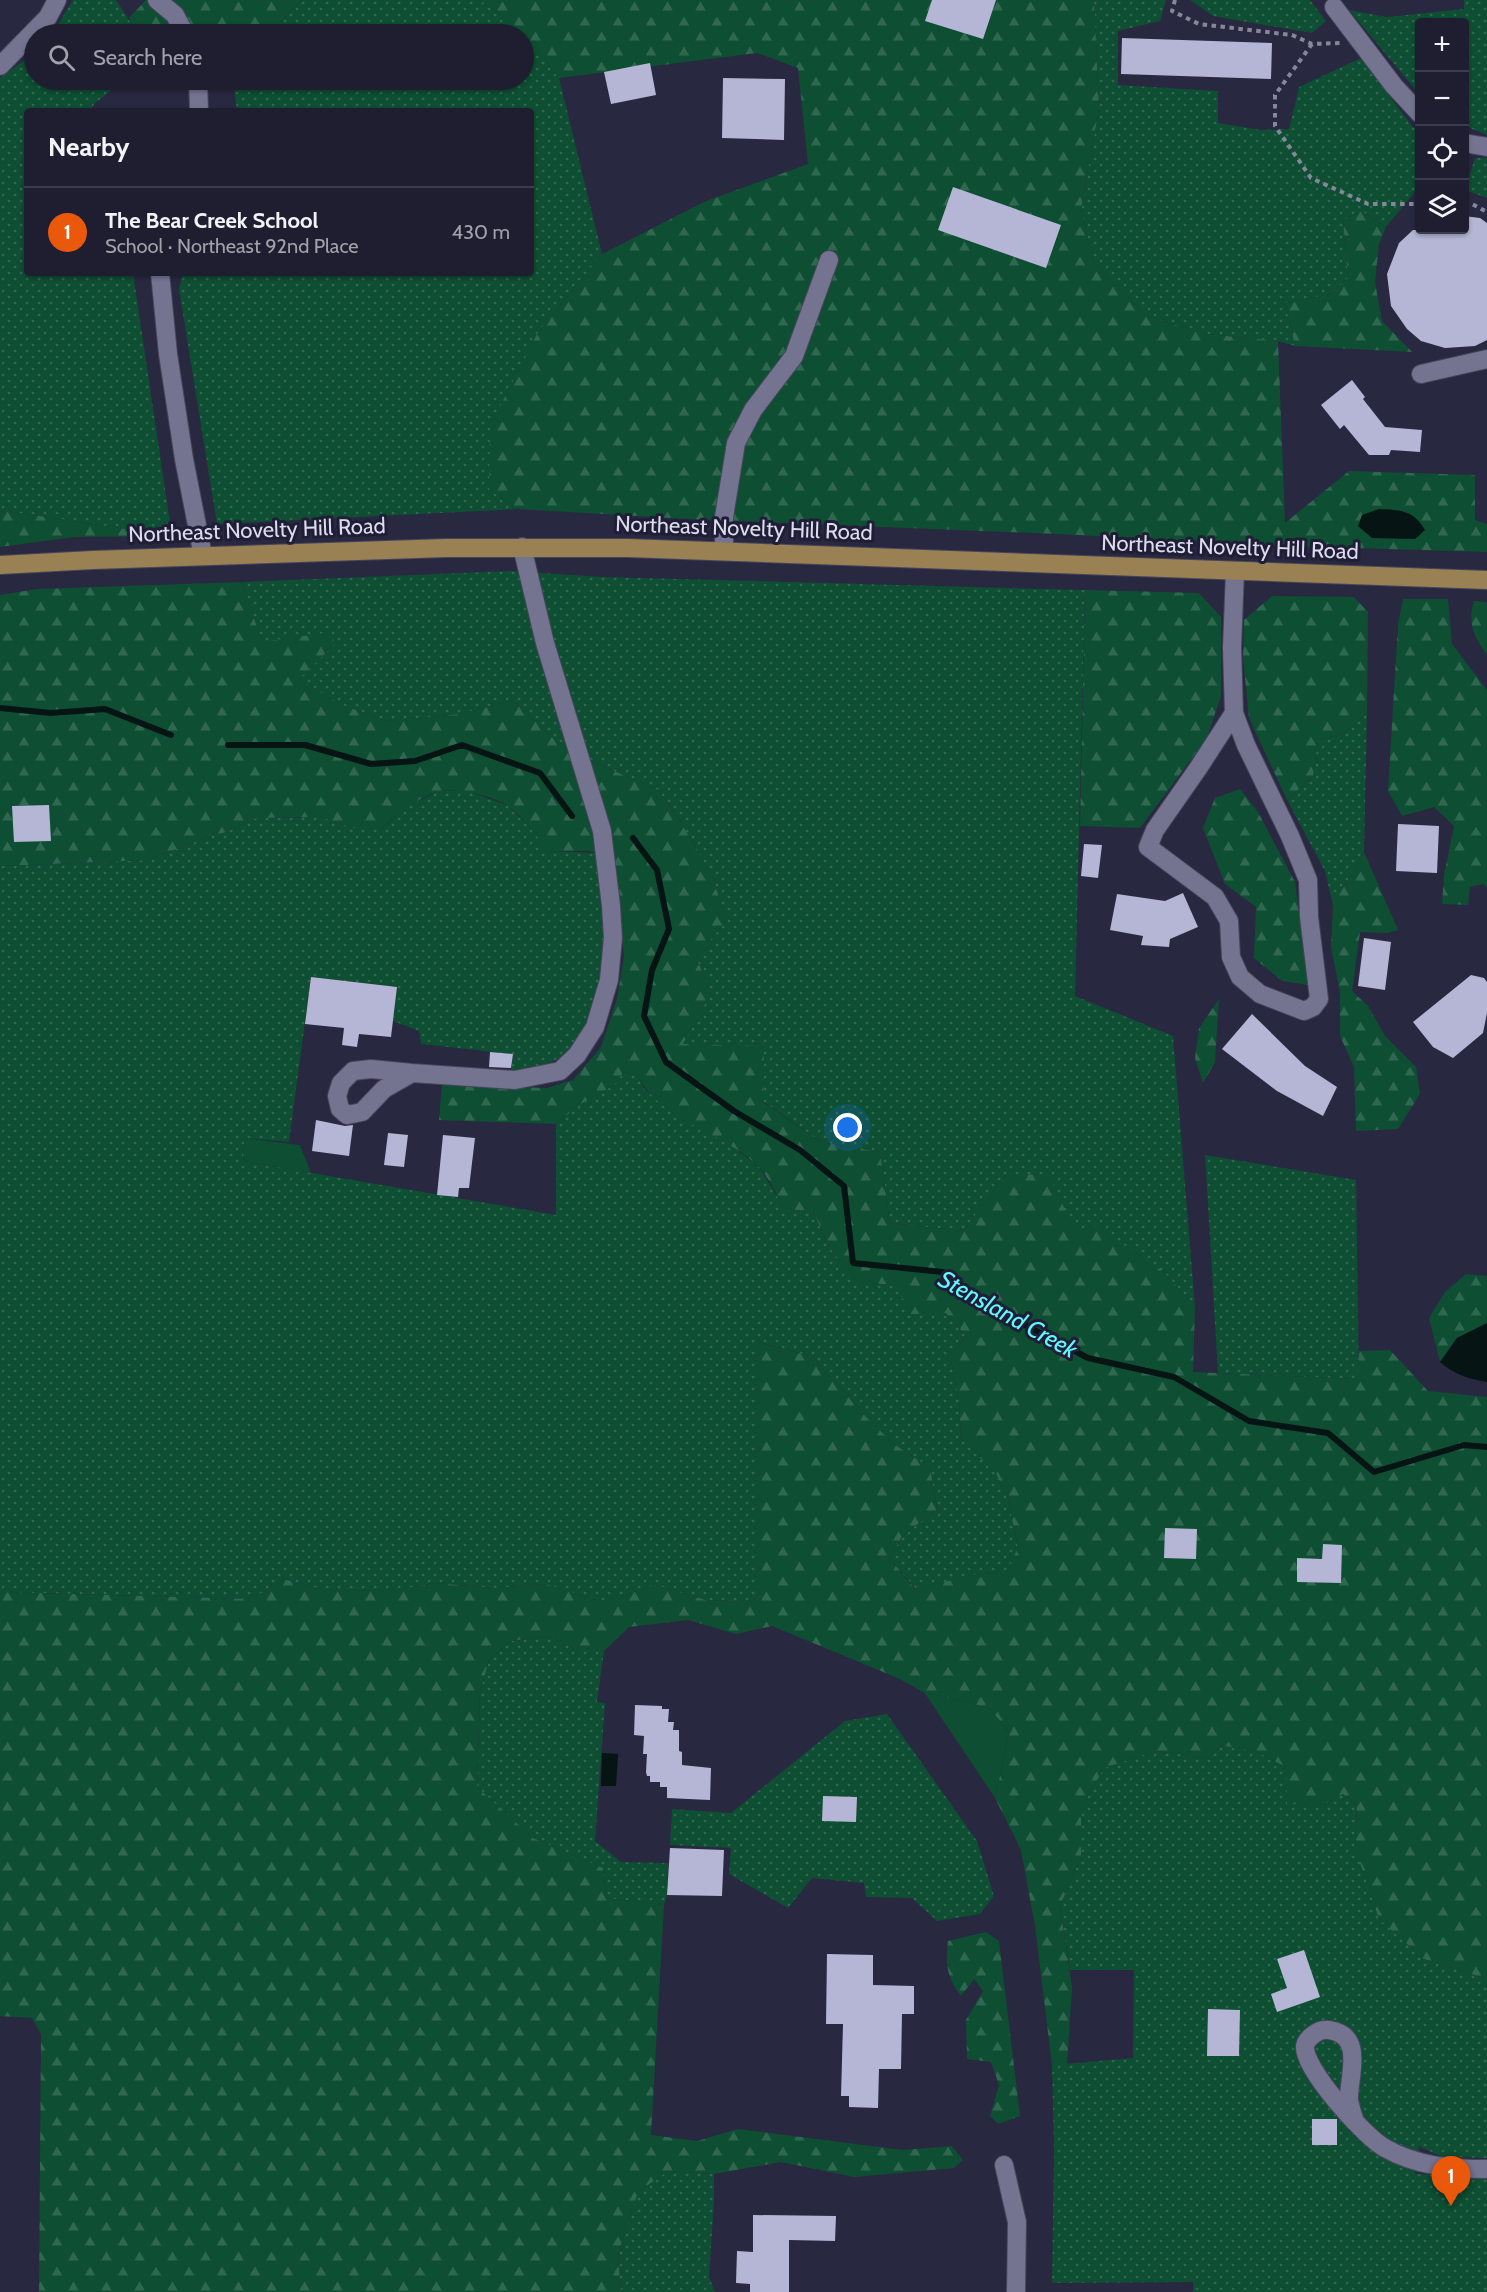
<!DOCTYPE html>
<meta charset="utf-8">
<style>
body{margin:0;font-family:Cabin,sans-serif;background:#2b2b3c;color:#f1f3f6}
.controls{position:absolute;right:18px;top:18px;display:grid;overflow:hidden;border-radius:6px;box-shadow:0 2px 4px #0004}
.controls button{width:54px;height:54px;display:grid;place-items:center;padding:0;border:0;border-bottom:2px solid #3c3c4c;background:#1e1e30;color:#f1f3f6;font:30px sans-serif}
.you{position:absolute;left:848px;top:1128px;width:21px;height:21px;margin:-15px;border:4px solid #fff;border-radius:50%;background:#1a73e8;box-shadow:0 0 0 9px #1a73e833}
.badge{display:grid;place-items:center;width:39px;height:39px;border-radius:50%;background:#ea580c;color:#fff;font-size:20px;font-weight:700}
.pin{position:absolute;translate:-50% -50px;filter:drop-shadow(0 2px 3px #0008)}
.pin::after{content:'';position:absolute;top:32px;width:21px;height:18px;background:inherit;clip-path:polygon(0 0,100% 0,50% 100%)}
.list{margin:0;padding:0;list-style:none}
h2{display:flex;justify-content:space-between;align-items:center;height:78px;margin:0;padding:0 24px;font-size:26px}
h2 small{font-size:20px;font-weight:400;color:#a1a2ab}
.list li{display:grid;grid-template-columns:39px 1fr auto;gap:18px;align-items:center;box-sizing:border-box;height:90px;padding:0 24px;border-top:2px solid #3c3c4c}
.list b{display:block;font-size:22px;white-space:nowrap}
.list p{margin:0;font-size:20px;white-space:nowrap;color:#a1a2ab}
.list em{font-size:20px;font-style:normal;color:#a1a2ab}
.icon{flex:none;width:33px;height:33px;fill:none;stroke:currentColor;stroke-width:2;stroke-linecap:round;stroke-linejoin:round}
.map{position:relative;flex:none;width:1487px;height:2292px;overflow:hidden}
.search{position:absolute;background:#1e1e30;box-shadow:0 2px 4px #0004;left:24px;top:24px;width:510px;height:66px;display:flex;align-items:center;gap:15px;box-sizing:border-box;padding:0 21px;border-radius:33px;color:#a1a2ab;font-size:22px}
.panel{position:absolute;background:#1e1e30;box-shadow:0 2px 4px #0004;left:24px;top:108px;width:510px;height:168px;border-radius:6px}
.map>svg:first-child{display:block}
.grass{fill:url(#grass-dots)}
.forest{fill:url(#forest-firs)}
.garden{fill:#0e4e32}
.water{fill:#061414}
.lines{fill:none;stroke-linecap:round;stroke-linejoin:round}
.stream{stroke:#061414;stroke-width:6}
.building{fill:#b5b6d5}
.minor-casing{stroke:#47455a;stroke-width:20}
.major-casing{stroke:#47455a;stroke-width:20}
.path{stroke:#87879b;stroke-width:4;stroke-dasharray:4.5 4.5;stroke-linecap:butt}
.minor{stroke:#747491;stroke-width:18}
.major{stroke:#998154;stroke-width:18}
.labels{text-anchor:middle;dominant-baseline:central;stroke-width:6;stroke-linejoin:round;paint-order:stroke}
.street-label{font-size:22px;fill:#dcdced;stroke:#1f1e36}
.water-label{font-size:24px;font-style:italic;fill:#60fafe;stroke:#1f1e36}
</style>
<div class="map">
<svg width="1487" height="2292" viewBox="0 0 1487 2292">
<defs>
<pattern id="grass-dots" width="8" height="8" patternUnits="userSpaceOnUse" patternTransform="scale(1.5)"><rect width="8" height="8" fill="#0e4e32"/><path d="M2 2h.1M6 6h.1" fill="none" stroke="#306750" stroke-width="1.8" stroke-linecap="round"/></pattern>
<pattern id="forest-firs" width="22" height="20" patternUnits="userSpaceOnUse" patternTransform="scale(1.5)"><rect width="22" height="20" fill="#0e4e32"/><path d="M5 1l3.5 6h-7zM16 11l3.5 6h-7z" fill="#306750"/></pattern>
</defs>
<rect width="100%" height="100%" fill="#282840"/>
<path class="grass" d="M 73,0 L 116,0 L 138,34 L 52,34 Z
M 302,0 L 480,0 L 514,25 L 522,34 L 268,34 Z
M 1094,0 L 1166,0 L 1160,21 L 1118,31 L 1118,85 L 1218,91 L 1218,123 L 1261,130 L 1289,129 L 1299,87 L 1361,58 L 1412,126 L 1419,131 L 1419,187 L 1386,227 L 1360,210 L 1343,221 L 1348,278 L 1331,294 L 1285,303 L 1295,346 L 1278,341 L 1206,334 L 1146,316 L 1094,263 L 1081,209 L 1099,108 Z
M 1190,0 L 1310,0 L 1326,21 L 1312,33 L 1213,16 Z
M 1464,0 L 1487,0 L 1487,135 L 1465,126 L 1464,22 L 1420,22 L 1419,94 L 1349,10 L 1387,17 L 1464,9 Z
M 524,36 L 559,78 L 602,254 L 537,334 L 489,489 L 518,509 L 217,524 L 179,289 L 183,273 L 531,273 L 531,111 L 237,111 L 233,80 L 524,80 Z
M 34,53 L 34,80 L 125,80 L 94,104 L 90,111 L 27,111 L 27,273 L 133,273 L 172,536 L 0,510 L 0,78 Z
M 1475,158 L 1487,158 L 1487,198 L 1465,190 Z
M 510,571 L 603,577 L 1085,590 L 1075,996 L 1173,1036 L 1195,1307 L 1163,1271 L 1074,1231 L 1006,1175 L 963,1231 L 890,1223 L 880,1152 L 821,1142 L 682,1044 L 711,993 L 696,957 L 727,920 L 711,874 L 677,816 L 658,790 L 607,768 L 557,742 L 513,700 L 460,714 L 387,721 L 342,705 L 298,679 L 335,644 L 262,642 L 242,582 Z
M 1367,713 L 1364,852 L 1333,905 L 1325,871 L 1287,800 L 1313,776 L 1318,740 L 1343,735 Z
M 464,790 L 507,805 L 531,828 L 548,851 L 598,853 C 601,879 608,915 607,940 C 606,962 593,1023 581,1041 C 569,1059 531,1072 511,1070 L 513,1054 L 421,1044 L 419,1031 L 393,1021 L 397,987 L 311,977 L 289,1142 L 245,1138 L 243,1161 L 556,1215 L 556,1124 L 579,1105 L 614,1085 L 624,1072 L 638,1076 L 645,1090 L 732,1146 L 759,1167 L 785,1209 L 813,1210 L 828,1246 L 858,1282 L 895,1285 L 911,1313 L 946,1313 L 966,1336 L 950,1357 L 959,1400 L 961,1438 L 997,1475 L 1008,1500 L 1018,1548 L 1006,1575 L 982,1573 L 916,1589 L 890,1559 L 902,1536 L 937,1509 L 930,1468 L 894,1444 L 866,1417 L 813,1357 L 758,1342 L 758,1601 L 705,1600 L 656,1585 L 602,1602 L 546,1584 L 496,1588 L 434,1583 L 398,1590 L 328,1591 L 283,1579 L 253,1599 L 0,1592 L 0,866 L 148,860 L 215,834 L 223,833 L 256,818 L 321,817 L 353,828 L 382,828 L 405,808 L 438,791 Z
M 1205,1155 L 1356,1180 L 1359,1379 L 1218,1373 Z
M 550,1636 L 577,1651 L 604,1651 L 597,1702 L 605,1703 L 595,1841 L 621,1862 L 668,1863 L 667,1895 L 664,1905 L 606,1898 L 603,1868 L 533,1838 L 477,1787 L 480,1692 L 489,1660 L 510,1641 Z
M 887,1714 L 977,1841 L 994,1896 L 980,1914 L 937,1921 L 912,1898 L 866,1897 L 864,1883 L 812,1878 L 788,1908 L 729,1874 L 731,1848 L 670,1845 L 672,1809 L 731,1813 L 845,1721 Z
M 1219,1745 L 1255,1751 L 1286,1767 L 1323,1805 L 1343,1794 L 1357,1807 L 1355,1848 L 1424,1959 L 1487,1979 L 1487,2158 L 1442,2157 L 1419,2146 L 1415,2174 L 1487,2176 L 1487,2292 L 1193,2292 L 1193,2282 L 1052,2283 L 1054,2151 L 1052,2065 L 1133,2058 L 1134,1970 L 1070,1970 L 1060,1906 L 1081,1857 L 1081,1809 L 1104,1768 L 1155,1751 L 1209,1758 Z
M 668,2171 L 714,2174 L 714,2202 L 709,2277 L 715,2292 L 621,2292 L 618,2254 L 638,2192 Z"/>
<path class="forest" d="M 146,0 L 302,0 L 268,34 L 138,34 L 129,18 Z
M 480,0 L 1094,0 L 1099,108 L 1081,209 L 1094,263 L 1146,316 L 1206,334 L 1278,341 L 1285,523 L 1349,471 L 1475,475 L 1475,520 L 1487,524 L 1487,552 L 1286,546 L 1057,534 L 688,519 L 518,509 L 489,489 L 490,426 L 537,334 L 602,254 L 706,201 L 808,164 L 798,68 L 757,53 L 559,78 L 514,25 Z
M 1360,210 L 1386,227 L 1379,244 L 1375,282 L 1382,321 L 1412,352 L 1295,346 L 1285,303 L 1331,294 L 1348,278 L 1343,221 Z
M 0,510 L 172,536 L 74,537 L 0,547 Z
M 242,582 L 262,642 L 331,632 L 335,644 L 299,679 L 342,705 L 387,721 L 460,714 L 513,700 L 557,742 L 607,768 L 658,790 L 677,816 L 711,874 L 727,920 L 696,957 L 711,993 L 683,1044 L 764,1046 L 763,1102 L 821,1142 L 880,1152 L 890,1223 L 963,1231 L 1006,1175 L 1049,1174 L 1074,1230 L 1095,1226 L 1163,1271 L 1195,1307 L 1193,1372 L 1358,1379 L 1359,1351 L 1390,1350 L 1428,1391 L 1487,1397 L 1487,1979 L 1424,1959 L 1379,1919 L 1355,1848 L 1357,1807 L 1343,1794 L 1323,1805 L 1287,1804 L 1286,1767 L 1255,1751 L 1219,1745 L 1209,1758 L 1155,1751 L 1104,1768 L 1081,1809 L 1081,1857 L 1060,1906 L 1072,1987 L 1067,2065 L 1052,2065 L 1035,1926 L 1021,1850 L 995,1798 L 1009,1732 L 989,1708 L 923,1692 L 900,1679 L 772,1626 L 736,1634 L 688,1620 L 629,1627 L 604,1651 L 577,1651 L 550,1636 L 510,1641 L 489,1660 L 480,1692 L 477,1787 L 533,1838 L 603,1868 L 606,1898 L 664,1905 L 651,2135 L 697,2141 L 738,2129 L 902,2150 L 952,2146 L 963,2160 L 954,2168 L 854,2177 L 781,2162 L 714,2174 L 668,2171 L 638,2192 L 618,2254 L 621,2292 L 39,2292 L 41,2034 L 32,2018 L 0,2016 L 0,1592 L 253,1599 L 283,1579 L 328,1591 L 398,1590 L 434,1583 L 496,1588 L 546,1584 L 602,1602 L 656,1585 L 705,1600 L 758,1601 L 757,1342 L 813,1357 L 866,1417 L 894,1444 L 930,1468 L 937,1509 L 902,1536 L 890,1559 L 915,1589 L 982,1573 L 1006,1575 L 1018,1547 L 1008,1500 L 997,1475 L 961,1438 L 959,1400 L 950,1357 L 966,1336 L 946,1313 L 911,1314 L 895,1285 L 858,1282 L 828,1246 L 813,1210 L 785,1210 C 777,1196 769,1177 758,1166 C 724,1132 660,1121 638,1076 L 624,1072 L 614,1085 L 579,1105 L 556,1124 L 439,1120 L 442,1084 L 547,1088 L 573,1080 L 601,1047 L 617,999 L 624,956 L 614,856 L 588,851 L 548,851 C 536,835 524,818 508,806 C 494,796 453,786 436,792 C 415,800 398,813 382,828 L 353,828 L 321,817 L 256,818 L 223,833 L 215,834 L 148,860 L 0,866 L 0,595 L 37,589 Z
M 1085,590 L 1199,593 L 1221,617 L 1221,696 L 1207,738 L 1140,828 L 1080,826 Z
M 1272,596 L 1354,597 L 1368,612 L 1367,713 L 1343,735 L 1318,740 L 1313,776 L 1287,800 L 1249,718 L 1243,658 L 1244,620 Z
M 1403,599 L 1448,599 L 1452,644 L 1487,690 L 1487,889 L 1484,884 L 1470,887 L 1468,905 L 1442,904 L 1444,875 L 1454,826 L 1434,807 L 1402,816 L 1388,791 L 1398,624 Z
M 1474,601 L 1487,602 L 1487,655 C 1474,637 1467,623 1474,601 Z
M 1240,789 L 1258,812 L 1295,882 L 1308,985 L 1282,981 L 1254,958 L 1256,907 L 1225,884 L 1203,828 L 1215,798 Z
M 1364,852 L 1398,930 L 1387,933 L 1360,932 L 1352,991 L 1368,1006 L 1385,1036 L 1416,1067 L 1420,1094 L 1398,1129 L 1356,1131 L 1354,1067 L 1340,1036 L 1340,992 L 1331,947 L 1333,905 Z
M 1219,999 L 1215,1062 L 1203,1083 L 1195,1058 L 1199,1028 Z
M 1466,1274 L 1487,1276 L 1487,1323 L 1457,1338 L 1440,1362 L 1429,1318 L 1445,1292 Z
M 986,1932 L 999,1941 L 1020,2116 L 998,2124 L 990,2116 L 999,2085 L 991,2062 L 967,2059 L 966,2020 L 983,1991 L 974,1979 L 961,1996 C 947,1979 945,1962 948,1941 Z"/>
<path class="garden" d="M 245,1138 L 300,1145 L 311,1173 L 243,1161 Z
M 924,1692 L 989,1708 L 1009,1732 L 995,1798 Z"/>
<path class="water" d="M 1379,509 C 1400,510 1414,510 1425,530 L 1415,539 L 1372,538 L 1358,526 L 1362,515 Z
M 1487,1323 L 1487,1382 C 1468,1379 1454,1374 1440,1362 L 1457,1338 Z
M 602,1753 L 618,1754 L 616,1786 L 601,1786 Z"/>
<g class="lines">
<path class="stream" d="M 0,708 L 51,713 L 105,709 L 171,735
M 228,745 L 305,745 L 371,764 L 415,761 L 462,745 L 540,773 L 572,816
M 633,838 L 657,870 L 669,929 L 652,970 L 644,1016 L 666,1062 L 734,1111 L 800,1150 L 844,1186 L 853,1263 L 943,1272 L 1000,1312 L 1088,1358 L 1174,1377 L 1249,1421 L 1328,1433 L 1374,1472 L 1464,1445 L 1487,1447"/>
</g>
<path class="building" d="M 932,0 L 996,0 L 983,39 L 925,21 Z
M 1122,38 L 1272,43 L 1271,79 L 1121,74 Z
M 650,63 L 656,95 L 611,104 L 604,72 Z
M 723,78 L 785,79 L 784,140 L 722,138 Z
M 953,187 L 1061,225 L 1046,268 L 938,230 Z
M 1464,216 L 1480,218 L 1487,223 L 1487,340 L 1475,346 L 1445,348 L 1421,341 L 1407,329 L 1391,306 L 1387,274 L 1399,243 L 1413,230 L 1464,230 Z
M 1352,380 L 1365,397 L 1363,399 L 1385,427 L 1422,430 L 1420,452 L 1391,450 L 1389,455 L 1369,455 L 1344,425 L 1340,429 L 1321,405 Z
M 49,805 L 51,841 L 14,842 L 12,806 Z
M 1398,824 L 1439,826 L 1437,873 L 1396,871 Z
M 1084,844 L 1102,845 L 1098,878 L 1081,876 Z
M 1183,893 L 1198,927 L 1170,939 L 1169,947 L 1141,945 L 1143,936 L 1110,930 L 1117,894 L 1165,901 Z
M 1364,938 L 1391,942 L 1385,990 L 1358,986 Z
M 1471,975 L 1484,978 L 1487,982 L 1487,1013 L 1483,1033 L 1453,1058 L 1433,1047 L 1413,1022 Z
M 311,977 L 397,987 L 391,1037 L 359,1034 L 357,1047 L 342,1045 L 344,1028 L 305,1024 Z
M 1252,1014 L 1305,1066 L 1337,1087 L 1323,1116 L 1277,1091 L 1222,1049 Z
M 490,1052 L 513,1054 L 511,1068 L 489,1067 Z
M 316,1120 L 345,1126 L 353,1125 L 349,1156 L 312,1151 Z
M 388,1133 L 408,1135 L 404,1167 L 384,1165 Z
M 443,1135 L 475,1138 L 469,1188 L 459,1188 L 458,1197 L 437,1195 Z
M 1165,1528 L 1197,1529 L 1196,1559 L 1164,1558 Z
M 1323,1544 L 1342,1545 L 1341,1583 L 1297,1582 L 1297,1558 L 1322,1559 Z
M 635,1705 L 662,1706 L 662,1709 L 669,1709 L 668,1722 L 674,1722 L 673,1730 L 679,1730 L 679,1751 L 682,1752 L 682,1765 L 711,1768 L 710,1800 L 667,1798 L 667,1787 L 660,1787 L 660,1782 L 650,1782 L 650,1776 L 647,1776 L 646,1772 L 647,1754 L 643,1754 L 644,1736 L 634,1735 Z
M 823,1796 L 857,1797 L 856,1822 L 822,1821 Z
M 670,1848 L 724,1850 L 722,1896 L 667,1895 Z
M 1304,1950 L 1320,1997 L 1277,2012 L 1271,1994 L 1287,1988 L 1277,1959 Z
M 827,1954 L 873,1955 L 873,1985 L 914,1986 L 914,2014 L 902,2014 L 901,2069 L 879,2069 L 878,2108 L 849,2107 L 849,2096 L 841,2096 L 843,2024 L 826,2024 Z
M 1208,2009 L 1240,2010 L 1239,2056 L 1207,2056 Z
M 1312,2119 L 1337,2119 L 1337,2145 L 1312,2145 Z
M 753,2215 L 836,2216 L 835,2241 L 789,2240 L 789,2292 L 750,2292 L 750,2284 L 736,2283 L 737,2251 L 753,2252 Z"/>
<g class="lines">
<g class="minor-casing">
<path id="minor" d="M 157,0 L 175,15 L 185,34
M 1334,7 L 1394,86 L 1420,114
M 0,66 L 48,17 L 57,0
M 198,80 L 199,111
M 1464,143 L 1487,147
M 160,273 L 168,354 L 184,459 L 203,556
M 1421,374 L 1487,359
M 724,550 L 724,517 L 736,443 L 753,410 L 794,356 L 829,260
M 1234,713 L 1199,767 L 1155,830 L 1148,847 L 1215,897 L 1229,921 L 1231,957 L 1240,977 L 1260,994 L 1304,1011 L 1313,1007 L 1319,999 L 1309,917 L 1308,880 L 1290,836 L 1246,745 L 1234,713 L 1232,648 L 1235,571
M 412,1073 L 384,1089 L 362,1112 L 347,1115 L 340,1109 L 337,1096 L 341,1083 L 353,1071 L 371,1069 L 412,1073 L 515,1080 L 560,1071 L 577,1055 L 595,1027 L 609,980 L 613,938 L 611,906 L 602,831 L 545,643 L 522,547
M 1355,2122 C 1353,2115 1350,2107 1349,2100 C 1348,2078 1366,2035 1329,2030 C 1323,2029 1318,2031 1313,2035 C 1309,2038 1306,2041 1305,2046 C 1303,2069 1365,2137 1385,2148 C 1416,2166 1452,2169 1487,2169
M 1004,2165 L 1017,2222 L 1016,2292"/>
</g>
<g class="major-casing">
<path id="major" d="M 0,565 L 93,560 L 446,548 L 628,548 L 1487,580"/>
</g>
<path class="path" d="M 1175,0 L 1172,11 L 1199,24 L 1292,35 L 1312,44 L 1340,43
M 1312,44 L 1275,95 L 1275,126 L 1311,178 L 1368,204 L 1420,204
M 1464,204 L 1472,204 L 1487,212"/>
<use href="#minor" class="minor"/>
<use href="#major" class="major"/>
</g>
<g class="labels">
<g class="street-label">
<text transform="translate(744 528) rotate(2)">Northeast Novelty Hill Road</text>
<text transform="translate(257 530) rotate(-2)">Northeast Novelty Hill Road</text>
<text transform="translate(1230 547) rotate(2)">Northeast Novelty Hill Road</text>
</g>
<g class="water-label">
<text transform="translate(1008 1314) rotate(29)">Stensland Creek</text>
</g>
</g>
</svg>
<div class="controls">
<button>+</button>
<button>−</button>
<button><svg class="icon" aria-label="locate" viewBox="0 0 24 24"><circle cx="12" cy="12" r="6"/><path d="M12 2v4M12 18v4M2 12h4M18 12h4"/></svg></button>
<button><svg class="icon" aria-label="layers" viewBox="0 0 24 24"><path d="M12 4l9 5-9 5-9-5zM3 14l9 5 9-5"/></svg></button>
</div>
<div class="you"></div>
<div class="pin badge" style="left:1451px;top:2206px">1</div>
<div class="search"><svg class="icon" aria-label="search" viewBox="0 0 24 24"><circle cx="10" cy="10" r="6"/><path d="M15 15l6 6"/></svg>Search here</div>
<section class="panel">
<h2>Nearby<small></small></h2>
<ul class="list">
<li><span class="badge">1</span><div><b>The Bear Creek School</b><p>School · Northeast 92nd Place</p></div><em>430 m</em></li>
</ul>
</section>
</div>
